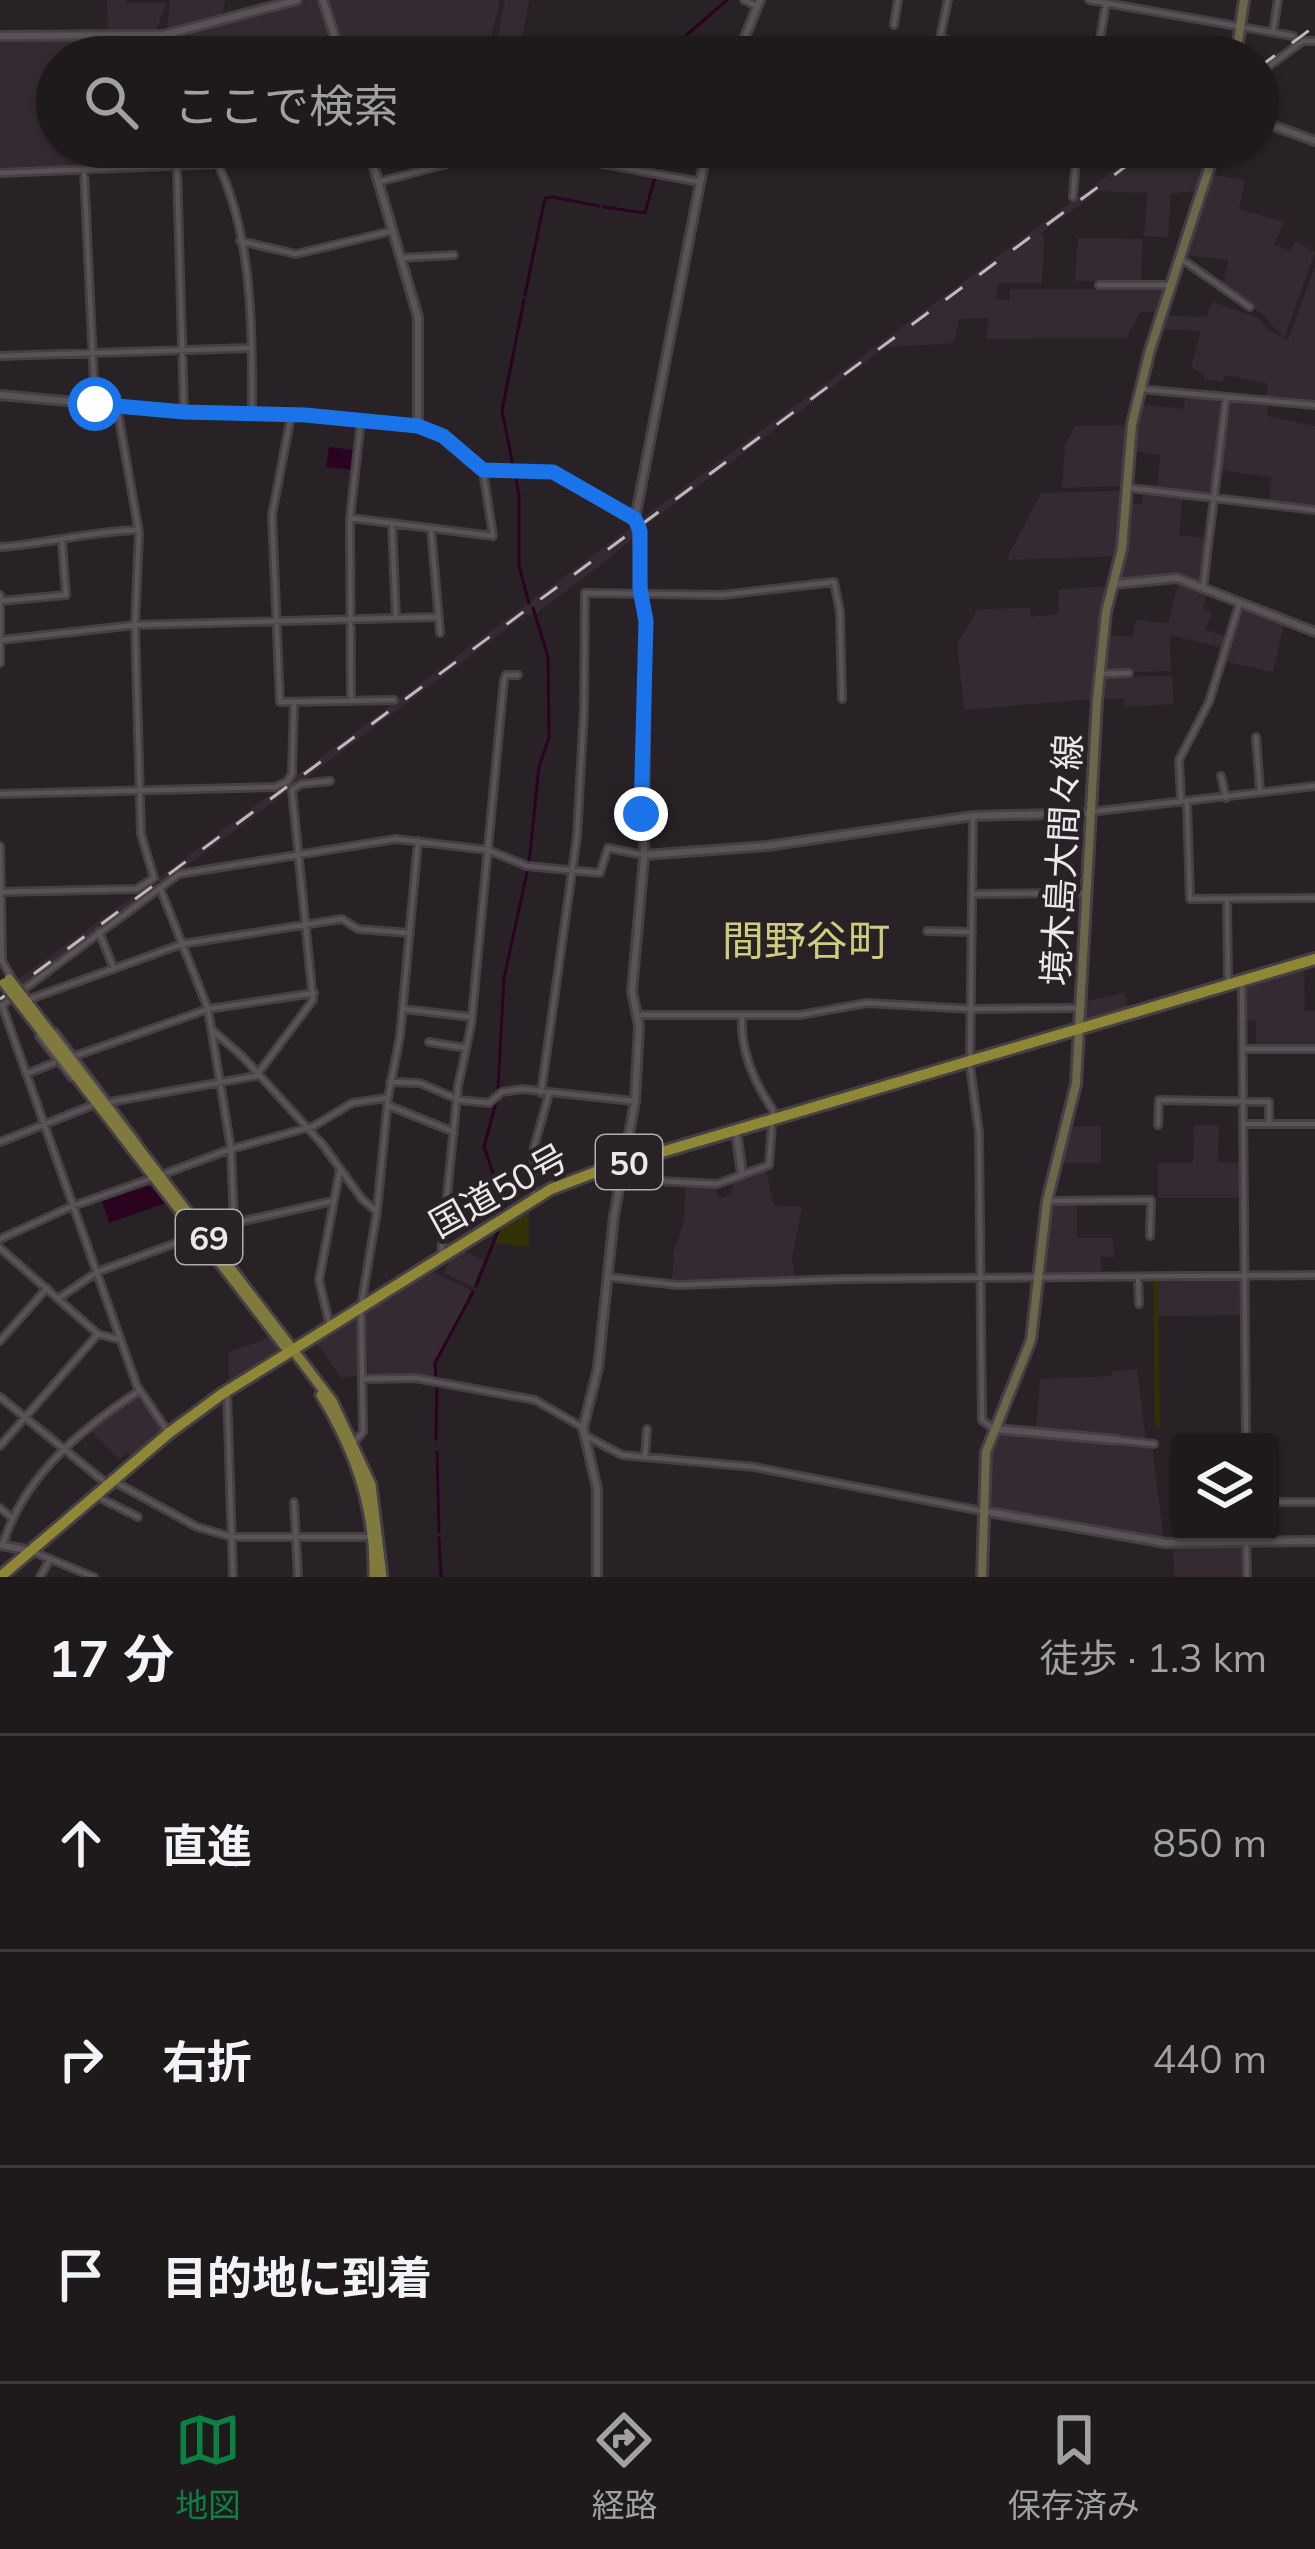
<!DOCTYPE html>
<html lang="ja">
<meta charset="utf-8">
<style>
body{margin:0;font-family:Mulish,"Noto Sans JP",sans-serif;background:#262325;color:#f1f3f6}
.controls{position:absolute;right:36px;bottom:36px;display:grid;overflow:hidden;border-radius:12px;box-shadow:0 3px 9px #0004}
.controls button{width:108px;height:108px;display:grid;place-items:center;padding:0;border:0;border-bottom:3px solid #3c383b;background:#1e1a1c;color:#f1f3f6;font:60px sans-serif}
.stop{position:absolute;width:36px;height:36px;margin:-27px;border:9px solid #1a73e8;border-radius:50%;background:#fff}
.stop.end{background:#1a73e8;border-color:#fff;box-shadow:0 3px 12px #0008}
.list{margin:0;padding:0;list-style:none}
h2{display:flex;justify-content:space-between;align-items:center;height:156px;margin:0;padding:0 48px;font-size:51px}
h2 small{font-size:39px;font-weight:400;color:#a1a1a3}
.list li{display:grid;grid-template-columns:78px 1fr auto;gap:36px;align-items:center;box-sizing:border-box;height:216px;padding:0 48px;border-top:3px solid #3c383b}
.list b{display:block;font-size:45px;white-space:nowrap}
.list em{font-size:39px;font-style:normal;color:#a1a1a3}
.icon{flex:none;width:66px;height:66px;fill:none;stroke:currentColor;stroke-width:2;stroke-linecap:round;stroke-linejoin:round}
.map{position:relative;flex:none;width:1315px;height:1577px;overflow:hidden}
.search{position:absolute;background:#1e1a1c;box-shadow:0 3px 9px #0004;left:36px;right:36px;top:36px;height:132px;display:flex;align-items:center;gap:30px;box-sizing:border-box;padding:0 42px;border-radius:66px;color:#a1a1a3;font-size:45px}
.sheet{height:804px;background:#1e1a1c}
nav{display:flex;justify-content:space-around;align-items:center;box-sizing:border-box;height:168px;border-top:3px solid #3c383b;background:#1e1a1c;font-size:33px;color:#a1a1a3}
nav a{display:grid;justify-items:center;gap:6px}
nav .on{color:#0b8043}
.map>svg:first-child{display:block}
.built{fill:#352a31}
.green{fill:#323007}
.water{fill:#2a0321}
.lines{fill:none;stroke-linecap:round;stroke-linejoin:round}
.stream{stroke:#2a0321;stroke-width:3}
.minor-casing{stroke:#464044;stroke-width:10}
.tertiary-casing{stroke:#464044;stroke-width:12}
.secondary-casing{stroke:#464044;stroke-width:14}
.primary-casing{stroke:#464044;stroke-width:15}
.trunk-casing{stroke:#464044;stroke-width:16}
.minor{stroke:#595357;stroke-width:4.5}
.tertiary{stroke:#595357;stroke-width:6}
.secondary{stroke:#6c664b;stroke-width:8}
.primary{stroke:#807a3e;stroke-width:9}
.trunk{stroke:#8d8736;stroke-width:10}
.rail{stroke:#beb9bc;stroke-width:3;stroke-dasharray:21 21;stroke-linecap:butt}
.primary-bridge-casing{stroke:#464044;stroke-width:15;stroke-linecap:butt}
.primary-bridge{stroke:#807a3e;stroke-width:9}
.route{stroke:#1a73e8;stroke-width:15}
.labels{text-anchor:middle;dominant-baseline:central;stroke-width:9;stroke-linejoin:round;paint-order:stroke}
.shield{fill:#282226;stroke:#b1adaf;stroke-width:3}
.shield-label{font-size:33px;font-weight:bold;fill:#ece8ea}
.street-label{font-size:36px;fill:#ece8ea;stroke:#282226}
.quarter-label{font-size:42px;fill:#cfcc7e;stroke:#282226}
</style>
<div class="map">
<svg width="1315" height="1577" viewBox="0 0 1315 1577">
<rect width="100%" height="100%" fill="#282226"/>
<path class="built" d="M 107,0 L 126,0 L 127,3 L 166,3 L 156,31 L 108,31 Z
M 170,0 L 225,0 L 222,17 L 167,30 Z
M 308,0 L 320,0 L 337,57 L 174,57 L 167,39 Z
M 327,0 L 498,0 L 499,7 L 489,43 L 479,47 L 440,57 L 345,57 Z
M 505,0 L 529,0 L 519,57 L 494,57 Z
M 0,39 L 159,39 L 167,57 L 57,57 L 57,147 L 205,147 L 212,158 L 209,164 L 0,171 Z
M 1146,147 L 1212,147 L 1199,190 L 1171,194 L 1168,237 L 1144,236 L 1147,193 L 1099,191 L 1040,234 L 1044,236 L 1042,283 L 999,283 L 995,299 L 1010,300 L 1010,289 L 1165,289 L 1158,312 L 1140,312 L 1126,338 L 986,339 L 989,318 L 959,319 L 954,343 L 886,347 L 641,529 L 640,520 Z
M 1210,174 L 1245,180 L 1239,209 L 1284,222 L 1274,245 L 1291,251 L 1295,241 L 1315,252 L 1284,339 L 1288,340 L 1315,266 L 1315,402 L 1266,397 L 1268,384 L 1226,375 L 1223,382 L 1204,379 L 1204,374 L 1191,368 L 1201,331 L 1160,329 L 1165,316 L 1206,317 L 1213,302 L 1259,318 L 1269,331 L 1284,338 L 1262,314 L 1222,285 L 1229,260 L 1183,255 Z
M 1078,238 L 1143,239 L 1141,282 L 1075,281 Z
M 1186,396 L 1217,400 L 1221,407 L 1210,495 L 1157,489 L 1160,455 L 1132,451 L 1139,404 L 1183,409 Z
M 1227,402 L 1268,403 L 1267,416 L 1315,426 L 1315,508 L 1269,502 L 1271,477 L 1218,470 Z
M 1128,425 L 1122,486 L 1062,488 L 1065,445 L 1075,426 Z
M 1123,491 L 1117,556 L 1006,560 L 1041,493 Z
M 1143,491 L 1183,497 L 1179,535 L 1206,538 L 1201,584 L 1176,575 L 1118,582 L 1124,564 L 1128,503 L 1141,504 Z
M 635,524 L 638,532 L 630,541 L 602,564 L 534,615 L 525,615 L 293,788 L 289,785 L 291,789 L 161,885 L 157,879 Z
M 1179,581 L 1208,592 L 1203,608 L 1212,612 L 1205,630 L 1228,637 L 1224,648 L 1170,635 L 1171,671 L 1102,673 L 1106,635 L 1133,637 L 1136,620 L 1168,623 Z
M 1109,586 L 1093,699 L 964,710 L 957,644 L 978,609 L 1030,608 L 1031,617 L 1059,614 L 1058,590 Z
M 1241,605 L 1284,623 L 1273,672 L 1224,661 Z
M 1172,676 L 1174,704 L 1125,707 L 1124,698 L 1100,700 L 1102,677 Z
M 153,882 L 158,887 L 2,1001 L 3,990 Z
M 1304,968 L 1305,1011 L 1315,1011 L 1315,1047 L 1256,1048 L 1256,1020 L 1244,1022 L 1244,986 Z
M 1124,993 L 1129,1013 L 1085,1024 L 1084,1002 Z
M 1194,1125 L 1219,1125 L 1218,1162 L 1242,1163 L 1243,1198 L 1158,1198 L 1158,1163 L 1193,1163 Z
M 1101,1126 L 1101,1163 L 1061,1163 L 1071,1127 Z
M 765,1167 L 774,1205 L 802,1207 L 792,1258 L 795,1277 L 672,1283 L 674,1251 L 684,1221 L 686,1183 L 714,1186 L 720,1199 L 731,1194 L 734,1180 Z
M 1050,1203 L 1077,1203 L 1077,1238 L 1113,1238 L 1114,1257 L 1101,1257 L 1101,1275 L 1043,1274 Z
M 461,1250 L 484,1260 L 473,1287 L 444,1273 L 452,1257 Z
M 429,1270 L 471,1290 L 457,1326 L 433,1363 L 435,1379 L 368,1377 L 366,1311 Z
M 1243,1278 L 1243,1315 L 1158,1316 L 1158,1279 Z
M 353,1316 L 358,1325 L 360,1375 L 341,1378 L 315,1341 Z
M 271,1337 L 277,1344 L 276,1353 L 229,1383 L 229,1352 Z
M 1137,1369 L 1146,1440 L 1036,1430 L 1040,1379 L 1112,1376 L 1113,1371 Z
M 136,1394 L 165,1432 L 132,1460 L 127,1453 L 119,1459 L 89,1429 Z
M 995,1433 L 1152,1446 L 1164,1541 L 985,1509 L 988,1459 Z
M 1245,1544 L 1245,1577 L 1174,1577 L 1173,1545 Z"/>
<path class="green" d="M 529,1205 L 529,1247 L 495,1243 L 502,1224 Z
M 1153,1279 L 1158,1279 L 1160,1427 L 1155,1426 Z"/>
<path class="water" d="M 329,447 L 353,450 L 352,470 L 326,467 Z
M 147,1186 L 154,1187 L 166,1203 L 109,1223 L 102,1201 Z"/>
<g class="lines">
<path class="stream" d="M 677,57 L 683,38 L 727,0
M 656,171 L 661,147
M 604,207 L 645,213 L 655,177
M 525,295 L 545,198 L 553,197 L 599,206
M 524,300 L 502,411 L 519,495 L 519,566 L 529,603
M 529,863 L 539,766 L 549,738 L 548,657 L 533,608
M 498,1088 L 504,978 L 528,868
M 496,1102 L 484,1147 L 506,1210
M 476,1286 L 500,1226
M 436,1378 L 435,1363 L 473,1292
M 436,1439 L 437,1384
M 437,1452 L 439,1532
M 439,1538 L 441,1577"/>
<g class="minor-casing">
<path id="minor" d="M 744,0 L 756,6
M 948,0 L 940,38 L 1004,57
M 1089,0 L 1293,36
M 894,25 L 898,0
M 1273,32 L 1278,0
M 164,35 L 171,57
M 450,57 L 491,45
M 1097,57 L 1106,3
M 1258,74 L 1303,41 L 1315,41
M 209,147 C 254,224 252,328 252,414
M 177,168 L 184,412
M 84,170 L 95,404
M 0,173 L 217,164
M 378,182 L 512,147 L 700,182
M 1073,197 L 1077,147
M 240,241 L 296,254 L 392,231
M 400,258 L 454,255
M 1180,258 L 1250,307
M 1099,285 L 1172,285
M 0,356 L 250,348
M 1139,389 L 1315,405
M 291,416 L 272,515 L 280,702 L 394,700
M 1130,488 L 1315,510
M 350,518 L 493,536 L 483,471
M 392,523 L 396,618
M 431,528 L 440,633
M 0,547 C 47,544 91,531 138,530
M 1203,588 L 1226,398
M 0,595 L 0,663
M 0,601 L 66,595 L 62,542
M 1,640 L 135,625 L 439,617
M 1099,674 L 1129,673
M 351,701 L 350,518 L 361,420
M 1256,737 L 1260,791
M 1221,776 L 1226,798
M 0,794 L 275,787 L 287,782 L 292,774 L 294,702
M 1181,801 L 1179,760 L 1209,702 L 1240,602
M 1187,802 L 1190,899 L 1315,898
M 1089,812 L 1315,786
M 973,816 L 970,1066 L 979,1133 L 982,1420 L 992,1428
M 0,846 L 2,961 L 13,980
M 160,888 L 208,1009 L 231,1149 L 234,1223
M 0,892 L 137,889 L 154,878 L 141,834 L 135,625 L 139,533 L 117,407
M 973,894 L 1086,893
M 1227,901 L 1228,979
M 927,931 L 972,932
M 99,932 L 114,969
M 1242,986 L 1246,1442
M 30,999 L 182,944 L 342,919 L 358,929 L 410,933
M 2,1005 L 137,1386 L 166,1429
M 0,1007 L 179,874 L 396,839 L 488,850 L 527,866 L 600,873 L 608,848 L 643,855
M 403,1009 L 472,1017
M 637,1015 L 800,1015 L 867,1003 L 971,1009 L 1080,1008
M 212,1030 L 242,1056 L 323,1145 L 362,1199 L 376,1211
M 55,1032 L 138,1142
M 39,1036 L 72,1078
M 429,1042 L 465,1048
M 1243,1049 L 1315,1049
M 72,1057 L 208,1009 L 314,993
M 26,1074 L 54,1063
M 390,1082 L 420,1083 L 459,1100 L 489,1103 L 502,1092 L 522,1089 L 633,1101
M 541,1093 L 577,836 L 584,710 L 585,593 L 722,595 L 834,582 L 840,612 L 842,699
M 110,1102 L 256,1076 L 313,1000 L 292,790 L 301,784 L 330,781
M 387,1105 L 454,1132
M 1243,1124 L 1315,1124
M 1158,1125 L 1159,1100 L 1269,1102 L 1269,1124
M 0,1142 L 93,1105
M 161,1175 L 231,1149 L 314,1126 L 352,1103 L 387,1098
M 621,1179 L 717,1184 L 769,1165 L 773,1110 C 754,1082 740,1050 742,1016
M 533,1194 L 534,1147 L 549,1094
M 1047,1201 L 1151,1200 L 1150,1236
M 207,1234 L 234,1223 L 333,1201
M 0,1239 L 70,1207 L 150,1179
M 0,1248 L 98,1334 L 121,1340
M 441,1255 L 458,1086 L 471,1026 L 504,680 L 506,675 L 518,675
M 607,1277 L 678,1285 L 841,1279 L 1315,1275
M 1138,1277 L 1139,1304
M 59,1298 L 97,1272 L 195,1236
M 329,1322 L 319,1280 L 340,1169
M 0,1341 L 47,1288
M 363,1379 L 415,1378 L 535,1400 L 582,1427
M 227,1391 L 233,1577
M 0,1397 L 107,1484
M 584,1435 L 622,1455 L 754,1467 L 982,1511
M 1117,1440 L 1154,1444
M 354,1442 L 363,1432 L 361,1306 L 377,1211 L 388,1098 L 400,1036 L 418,841
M 0,1446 L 98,1334
M 645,1457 L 647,1429
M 115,1482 L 197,1527 L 232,1537 L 373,1537
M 96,1496 L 138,1517
M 294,1502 L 298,1577
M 1270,1502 L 1315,1502
M 0,1508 L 11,1517
M 1246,1532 L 1247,1577
M 3,1544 C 24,1476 81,1429 139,1391
M 31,1551 L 94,1577
M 40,1577 L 49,1561"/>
</g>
<g class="tertiary-casing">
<path id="tertiary" d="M 323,0 L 341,57
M 0,36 L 164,35 L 297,0
M 737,57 L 760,0
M 1258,105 L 1271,125 L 1315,141
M 368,147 L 418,317 L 418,426
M 0,395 L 184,412 L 305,415 L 418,426 L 443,436 L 483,470 L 553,472 L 637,522 L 646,646 L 644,858 L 632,991 L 639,1026 L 635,1101 L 614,1216 L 598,1368 L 583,1428 L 597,1489 L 597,1577
M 635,519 L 707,147
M 1114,584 L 1177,578 L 1315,632
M 644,855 L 767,846 L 973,816 L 1088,813
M 736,1131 L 742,1174
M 996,1429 L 1117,1440
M 983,1511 L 1166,1543 L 1315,1541
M 0,1545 L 31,1551"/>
</g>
<g class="secondary-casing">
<path id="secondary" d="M 1236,57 L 1244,0
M 982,1577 L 986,1452 L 1031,1340 L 1047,1201 L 1076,1084 L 1097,701 L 1106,612 L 1122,549 L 1132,424 L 1150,350 L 1216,147"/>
</g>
<g class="primary-casing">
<path id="primary" d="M 23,997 L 332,1401 L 371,1485 L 382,1577
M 18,1001 L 286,1348
M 321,1395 C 356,1451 376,1511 374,1577"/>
</g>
<g class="trunk-casing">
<path id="trunk" d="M 0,1577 L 169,1433 L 222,1394 L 551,1189 L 601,1170 L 1315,959"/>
</g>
<use href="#minor" class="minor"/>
<use href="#tertiary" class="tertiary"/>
<use href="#secondary" class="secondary"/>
<use href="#primary" class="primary"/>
<use href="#trunk" class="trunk"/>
<path class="rail" d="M 1258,68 L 1315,26
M 0,999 L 1152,147"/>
<g class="primary-bridge-casing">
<path id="primary-bridge" d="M 9,979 L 23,997
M 4,983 L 18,1001"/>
</g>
<use href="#primary-bridge" class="primary-bridge"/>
</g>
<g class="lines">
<path class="route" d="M 95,404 L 184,412 L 305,415 L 418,426 L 443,436 L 483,470 L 553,472 L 635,519 L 640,531 L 640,589 L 646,621 L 641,814"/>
</g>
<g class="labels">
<g class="shield">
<rect x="596" y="1135" width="66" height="54" rx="9"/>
<rect x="176" y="1210" width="66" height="54" rx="9"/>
</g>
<g class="shield-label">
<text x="629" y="1162">50</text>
<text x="209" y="1237">69</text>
</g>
<g class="street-label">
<text transform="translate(1061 860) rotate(-87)">境木島大間々線</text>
<text transform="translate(498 1190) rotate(-29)">国道50号</text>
</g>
<g class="quarter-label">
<text x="806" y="940">間野谷町</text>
</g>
</g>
</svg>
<div class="controls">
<button><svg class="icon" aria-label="layers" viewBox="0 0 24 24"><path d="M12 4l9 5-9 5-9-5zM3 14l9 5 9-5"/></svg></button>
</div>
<div class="stop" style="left:95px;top:404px"></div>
<div class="stop end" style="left:641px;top:814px"></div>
<div class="search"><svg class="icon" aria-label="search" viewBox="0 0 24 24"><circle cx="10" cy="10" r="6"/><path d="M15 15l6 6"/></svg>ここで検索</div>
</div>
<section class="sheet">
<h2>17 分<small>徒歩 · 1.3 km</small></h2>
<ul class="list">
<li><svg class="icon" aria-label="ahead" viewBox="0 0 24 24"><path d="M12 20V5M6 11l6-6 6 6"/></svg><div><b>直進</b></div><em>850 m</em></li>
<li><svg class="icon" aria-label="right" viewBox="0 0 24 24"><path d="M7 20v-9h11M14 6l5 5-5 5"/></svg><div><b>右折</b></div><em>440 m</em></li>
<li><svg class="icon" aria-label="arrive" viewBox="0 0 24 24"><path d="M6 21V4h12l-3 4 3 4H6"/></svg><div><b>目的地に到着</b></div></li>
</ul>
</section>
<nav>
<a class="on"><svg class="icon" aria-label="map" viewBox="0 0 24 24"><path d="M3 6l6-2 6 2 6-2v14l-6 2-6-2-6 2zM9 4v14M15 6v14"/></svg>地図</a>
<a><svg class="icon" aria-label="directions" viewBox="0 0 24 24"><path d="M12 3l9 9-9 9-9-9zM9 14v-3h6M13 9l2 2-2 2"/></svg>経路</a>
<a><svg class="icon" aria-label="saved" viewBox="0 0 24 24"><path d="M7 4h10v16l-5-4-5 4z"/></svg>保存済み</a>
</nav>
